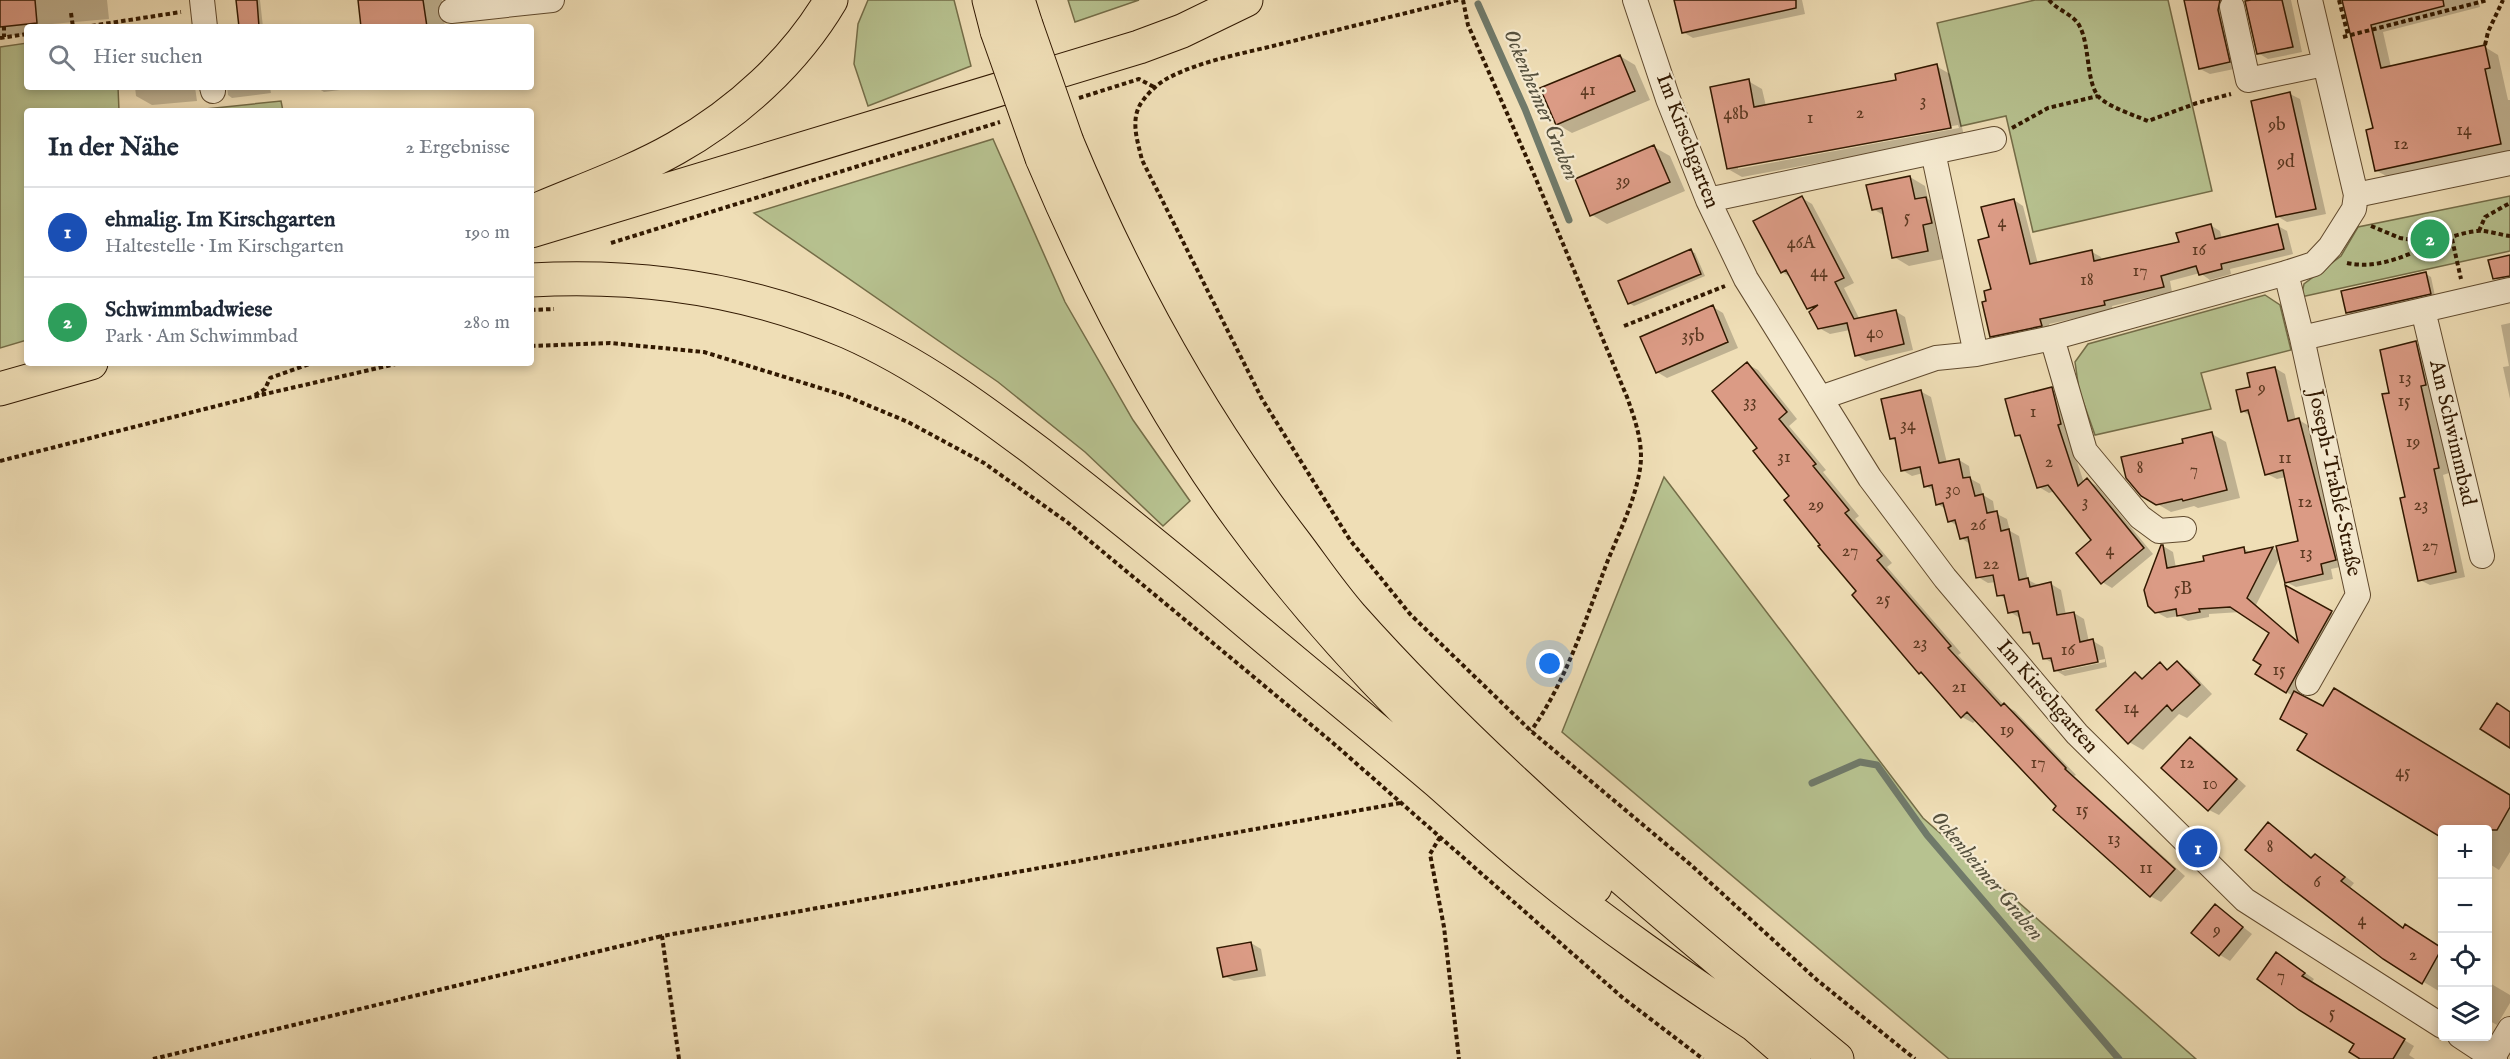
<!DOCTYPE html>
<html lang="de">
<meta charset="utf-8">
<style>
body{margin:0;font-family:"IM FELL English",serif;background:#f6f6f7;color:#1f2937}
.controls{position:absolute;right:18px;bottom:18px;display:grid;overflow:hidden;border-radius:6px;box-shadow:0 3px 9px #0003}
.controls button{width:54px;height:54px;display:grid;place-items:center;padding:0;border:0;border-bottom:2px solid #e0e1e3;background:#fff;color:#1f2937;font:30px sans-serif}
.you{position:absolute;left:1550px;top:664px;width:21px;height:21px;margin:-15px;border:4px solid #fff;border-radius:50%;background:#1a73e8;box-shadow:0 0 0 9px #1a73e833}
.badge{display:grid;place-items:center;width:39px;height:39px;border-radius:50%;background:#8f2418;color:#fff;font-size:20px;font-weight:700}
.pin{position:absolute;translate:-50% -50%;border:3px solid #fff;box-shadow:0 2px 6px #0006}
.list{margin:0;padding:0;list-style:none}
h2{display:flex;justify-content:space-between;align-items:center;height:78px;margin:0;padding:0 24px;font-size:26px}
h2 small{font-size:20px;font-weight:400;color:#747a83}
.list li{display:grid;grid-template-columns:39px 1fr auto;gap:18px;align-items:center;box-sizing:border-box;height:90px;padding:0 24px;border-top:2px solid #e0e1e3}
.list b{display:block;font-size:22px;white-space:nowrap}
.list p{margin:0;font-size:20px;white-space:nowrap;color:#747a83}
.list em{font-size:20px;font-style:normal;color:#747a83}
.icon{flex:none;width:33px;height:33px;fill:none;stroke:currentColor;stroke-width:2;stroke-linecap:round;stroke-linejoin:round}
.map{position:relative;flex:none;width:2510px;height:1059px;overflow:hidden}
.search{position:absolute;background:#fff;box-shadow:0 3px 9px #0003;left:24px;top:24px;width:510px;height:66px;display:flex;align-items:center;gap:15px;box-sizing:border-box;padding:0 21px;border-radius:6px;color:#747a83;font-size:22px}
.panel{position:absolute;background:#fff;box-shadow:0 3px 9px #0003;left:24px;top:108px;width:510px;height:258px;border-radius:6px}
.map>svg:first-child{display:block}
.green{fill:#b7c290;stroke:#746d48;stroke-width:1.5}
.shadow{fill:#0003;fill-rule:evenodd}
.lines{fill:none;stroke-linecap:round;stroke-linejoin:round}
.stream{stroke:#707a6a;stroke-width:7}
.building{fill:#db9b85;stroke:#311800;stroke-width:1.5}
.minor-casing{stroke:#604a2e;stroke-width:26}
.highway-casing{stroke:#311800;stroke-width:35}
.path{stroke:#311800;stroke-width:4;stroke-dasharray:4.5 3;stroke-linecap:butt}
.minor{stroke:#f5ead0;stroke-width:24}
.highway{stroke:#efdeb6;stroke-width:33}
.highway-bridge-casing{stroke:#311800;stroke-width:35;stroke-linecap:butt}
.highway-bridge{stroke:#efdeb6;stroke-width:33}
.labels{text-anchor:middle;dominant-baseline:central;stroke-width:4.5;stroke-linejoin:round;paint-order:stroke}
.number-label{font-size:18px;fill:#5c3921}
.street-label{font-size:21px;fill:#311800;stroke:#f5ead0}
.water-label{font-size:22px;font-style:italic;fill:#56513e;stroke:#f5ead0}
</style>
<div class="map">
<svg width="2510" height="1059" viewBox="0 0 2510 1059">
<rect width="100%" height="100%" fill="#efdeb6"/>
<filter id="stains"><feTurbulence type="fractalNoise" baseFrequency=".00333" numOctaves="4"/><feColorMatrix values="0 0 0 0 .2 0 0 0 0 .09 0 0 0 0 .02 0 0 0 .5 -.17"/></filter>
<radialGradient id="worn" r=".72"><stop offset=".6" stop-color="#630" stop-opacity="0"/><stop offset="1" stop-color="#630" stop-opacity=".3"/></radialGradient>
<path class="green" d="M 868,0 L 954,0 L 971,66 L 868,106 L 854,64 L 858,24 Z
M 1068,0 L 1139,0 L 1075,22 Z
M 2035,0 L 2168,0 L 2212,191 L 2033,232 L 2006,116 L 1961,126 L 1937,23 Z
M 27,43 L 27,87 L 118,87 L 119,111 L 27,111 L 27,340 L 0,348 L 0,47 Z
M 281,101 L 283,111 L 186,111 Z
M 993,139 L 1065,302 L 1133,420 L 1190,501 L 1163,526 L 1085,452 L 998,382 L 754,213 Z
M 2510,196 L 2510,251 L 2301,297 L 2304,284 L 2341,256 L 2358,227 Z
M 2265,295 L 2280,305 L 2291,350 L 2201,373 L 2211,409 L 2095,435 L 2079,390 L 2075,362 L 2088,344 Z
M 1664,477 L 1923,818 L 2196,1059 L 1949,1059 L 1562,732 Z"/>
<path class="shadow" d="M 0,0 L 107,0 L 109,19 L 52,24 L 52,27 L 27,27 L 27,34 L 0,37 Z
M 238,0 L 260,0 L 263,27 L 239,27 Z
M 359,0 L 442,0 L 445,27 L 362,27 Z
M 1676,0 L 1802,0 L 1805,14 L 1693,38 L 1683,32 Z
M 2186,0 L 2237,0 L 2239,68 L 2210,74 L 2200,69 Z
M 2245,0 L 2291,0 L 2302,52 L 2268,59 L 2258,53 Z
M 2343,0 L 2478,0 L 2480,7 L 2383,32 L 2391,67 L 2485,47 L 2498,55 L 2508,100 L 2510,100 L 2510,151 L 2390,178 L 2377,171 L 2375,129 Z
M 1620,56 L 1635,65 L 1650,100 L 1572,133 L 1557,124 Z
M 1936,66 L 1950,74 L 1964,136 L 1742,177 L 1728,169 L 1748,81 L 1762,89 L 1766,106 L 1898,81 ZM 1958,125 L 1959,128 L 1738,169 L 1738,166 Z
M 135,87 L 195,87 L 197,101 L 152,105 L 136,96 Z
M 227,87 L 270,87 L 271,93 L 232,98 L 228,95 Z
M 316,87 L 364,87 L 324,92 Z
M 2290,94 L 2300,99 L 2326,214 L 2287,222 L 2277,216 Z
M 1654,147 L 1670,156 L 1685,191 L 1607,224 L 1592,215 Z
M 1910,177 L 1925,186 L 1928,199 L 1941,207 L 1946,231 L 1937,233 L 1943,259 L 1909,266 L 1894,257 L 1885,216 L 1873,209 Z
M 1802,198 L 1812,204 L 1854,283 L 1844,288 L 1860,320 L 1895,311 L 1905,317 L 1913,350 L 1866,361 L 1856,355 L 1850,330 L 1830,334 L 1819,328 L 1813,311 L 1808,308 L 1792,278 L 1782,272 Z
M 2014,200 L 2023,206 L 2038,264 L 2092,252 L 2101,257 L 2102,261 L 2181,243 L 2210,225 L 2220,231 L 2222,239 L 2278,226 L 2287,231 L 2293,254 L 2230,269 L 2231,274 L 2210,280 L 2200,273 L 2170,281 L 2172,292 L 2112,306 L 2113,310 L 2049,324 L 2051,331 L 2000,341 L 1991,336 L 1988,302 L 1993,290 L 1990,238 Z
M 1690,251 L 1695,253 L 1705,276 L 1634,306 L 1629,303 Z
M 2510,256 L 2510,279 L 2499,281 L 2494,278 Z
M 2426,274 L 2431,277 L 2435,296 L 2352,315 L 2347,312 Z
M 1713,307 L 1723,313 L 1738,348 L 1667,378 L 1657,372 Z
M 2510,323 L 2510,399 L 2503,367 L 2509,366 L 2501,325 Z
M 2416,343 L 2426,349 L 2435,390 L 2430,391 L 2449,473 L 2443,475 L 2465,577 L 2430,585 L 2420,580 L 2391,394 Z
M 1747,364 L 1758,370 L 1797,419 L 1789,426 L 1826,470 L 1823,472 L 1859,516 L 1855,519 L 1892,563 L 1887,567 L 1961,653 L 1958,655 L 2004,705 L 2015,711 L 2076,775 L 2074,776 L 2185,876 L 2161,902 L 2150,896 L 2058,806 L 1976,720 L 1973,723 L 1962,717 L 1927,677 L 1920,673 L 1822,545 L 1759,448 Z
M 2275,368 L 2285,374 L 2296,421 L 2299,420 L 2309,426 L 2345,566 L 2331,569 L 2333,579 L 2296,587 L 2286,582 L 2280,557 L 2256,605 L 2299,642 L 2287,587 L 2341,618 L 2298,695 L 2510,796 L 2510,852 L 2499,870 L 2488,863 L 2488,830 L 2442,830 L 2442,836 L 2299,749 L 2308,734 L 2293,696 L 2257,674 L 2263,665 L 2272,632 L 2241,612 L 2209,614 L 2209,617 L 2188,621 L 2179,616 L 2167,618 L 2156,612 L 2163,546 L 2173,552 L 2176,568 L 2206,562 L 2244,549 L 2251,553 L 2273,548 L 2279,552 L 2299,542 L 2286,477 L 2277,479 L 2267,474 L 2251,416 L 2242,411 L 2252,388 Z
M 2051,389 L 2061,395 L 2067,431 L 2084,483 L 2087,480 L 2097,486 L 2153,554 L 2112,588 L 2102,582 L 2093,540 L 2055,491 L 2049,493 L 2039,487 L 2023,439 L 2016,435 Z
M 1920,391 L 1931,397 L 1947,463 L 1959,460 L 1969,466 L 1971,479 L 1980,484 L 1983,495 L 1993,501 L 1995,513 L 2007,519 L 2010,531 L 2019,536 L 2028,580 L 2038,585 L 2051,584 L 2061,590 L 2066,615 L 2074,613 L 2084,619 L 2089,642 L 2093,641 L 2103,647 L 2107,667 L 2065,676 L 2055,670 L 2054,664 L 2044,658 L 2042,648 L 2034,643 L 2033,637 L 2024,632 L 2020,618 L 2010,612 L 2007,600 L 1999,595 L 1996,582 L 1988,583 L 1978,577 L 1970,544 L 1961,538 L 1958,526 L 1949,521 L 1946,509 L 1937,504 L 1934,491 L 1926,486 L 1923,473 L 1912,476 L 1902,470 L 1897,442 L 1891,438 ZM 2105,659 L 2105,662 L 2062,671 L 2062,668 Z
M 2212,434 L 2226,442 L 2240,498 L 2198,508 L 2194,506 L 2171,512 L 2142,495 L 2185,444 Z
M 2177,663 L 2190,671 L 2212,694 L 2187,718 L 2179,714 L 2143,750 L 2129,742 L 2135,674 L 2144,679 L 2160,664 L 2170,670 Z
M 2190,738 L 2200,744 L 2246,786 L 2219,815 L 2209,810 Z
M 2269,824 L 2313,858 L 2315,855 L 2325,861 L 2354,883 L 2350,888 L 2404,929 L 2416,932 L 2442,949 L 2442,993 L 2384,958 Z
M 2216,906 L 2252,934 L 2230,961 L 2220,955 Z
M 1251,943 L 1261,949 L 1266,976 L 1234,981 L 1224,976 Z
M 2287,960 L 2314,979 L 2311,983 L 2414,1046 L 2409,1055 L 2415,1059 L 2363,1059 L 2356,1043 Z
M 2488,982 L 2510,995 L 2510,1003 L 2497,1025 L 2488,1020 Z"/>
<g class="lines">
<path class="stream" d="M 1478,4 L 1525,109 L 1569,220
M 1812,783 L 1860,762 L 1877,765 L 1927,835 L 2119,1059"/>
</g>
<path class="building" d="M 0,0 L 35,0 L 37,23 L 0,27 Z
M 236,0 L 257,0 L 259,27 L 239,27 Z
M 358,0 L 423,0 L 427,27 L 361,27 Z
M 1674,0 L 1796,0 L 1796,8 L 1682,33 Z
M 2184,0 L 2220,0 L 2218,10 L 2230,62 L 2199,69 Z
M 2251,0 L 2282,0 L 2293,47 L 2257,54 L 2245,1 Z
M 2342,0 L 2443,0 L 2444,6 L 2371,25 L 2381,68 L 2485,45 L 2490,68 L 2485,69 L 2501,144 L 2375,171 L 2366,130 L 2373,128 Z
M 1620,55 L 1635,91 L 1556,125 L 1540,88 Z
M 1937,64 L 1951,128 L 1727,169 L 1710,87 L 1749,79 L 1754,107 L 1896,80 L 1895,74 Z
M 2290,92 L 2316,209 L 2276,217 L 2251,101 Z
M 1654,145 L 1670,182 L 1590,216 L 1575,179 Z
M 1910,176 L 1915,199 L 1926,197 L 1932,223 L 1923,225 L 1928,251 L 1892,258 L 1882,208 L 1872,210 L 1866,185 Z
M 1802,196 L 1844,278 L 1835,282 L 1854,319 L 1896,310 L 1904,344 L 1855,356 L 1847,323 L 1818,329 L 1809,312 L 1818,305 L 1807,309 L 1786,270 L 1781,273 L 1753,221 Z
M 2014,199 L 2030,264 L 2092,250 L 2094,261 L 2179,242 L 2176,233 L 2211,224 L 2215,239 L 2278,224 L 2284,249 L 2221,264 L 2222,269 L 2199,275 L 2196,266 L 2161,276 L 2164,287 L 2104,301 L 2105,305 L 2040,319 L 2042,326 L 1990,337 L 1982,302 L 1986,301 L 1984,291 L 1991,289 L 1978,240 L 1989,237 L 1981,207 Z
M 1691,249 L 1701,274 L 1628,304 L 1618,281 Z
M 2510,255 L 2510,276 L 2493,279 L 2488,260 Z
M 2426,272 L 2431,294 L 2346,313 L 2341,291 Z
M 1713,305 L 1728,342 L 1656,373 L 1640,337 Z
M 2416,341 L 2426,385 L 2421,386 L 2439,468 L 2434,469 L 2456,572 L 2418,581 L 2400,498 L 2405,497 L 2382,394 L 2389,393 L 2380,350 Z
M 1747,362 L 1787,412 L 1779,419 L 1816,464 L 1813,466 L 1849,510 L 1845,513 L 1882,556 L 1877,560 L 1951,646 L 1948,648 L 2001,706 L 2004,703 L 2066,768 L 2065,769 L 2175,869 L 2150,897 L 2053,810 L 2056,806 L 1967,712 L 1961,718 L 1921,672 L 1919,674 L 1852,595 L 1856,591 L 1818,546 L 1820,545 L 1784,500 L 1789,496 L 1753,451 L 1757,448 L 1712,391 Z
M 2275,367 L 2288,421 L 2299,418 L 2336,560 L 2321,564 L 2323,574 L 2285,583 L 2276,546 L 2298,541 L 2283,470 L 2265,475 L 2248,410 L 2241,412 L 2236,390 L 2250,387 L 2247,373 Z
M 2052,387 L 2061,424 L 2058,425 L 2078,486 L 2087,478 L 2144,548 L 2101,584 L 2076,553 L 2091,540 L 2048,485 L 2037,488 L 2020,435 L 2015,436 L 2005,399 Z
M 1921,390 L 1939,463 L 1959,459 L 1963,478 L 1970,477 L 1975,496 L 1983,494 L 1987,513 L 1997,511 L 2001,531 L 2009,529 L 2019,580 L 2028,578 L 2030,587 L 2051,582 L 2057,615 L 2074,612 L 2080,642 L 2093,639 L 2098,662 L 2054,671 L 2051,658 L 2043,659 L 2039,643 L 2033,644 L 2030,632 L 2023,633 L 2018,611 L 2008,613 L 2004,595 L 1997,596 L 1993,575 L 1976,578 L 1968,537 L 1960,539 L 1955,520 L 1948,522 L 1943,503 L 1936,505 L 1932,485 L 1924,487 L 1920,467 L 1901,471 L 1895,438 L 1890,439 L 1881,399 Z
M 2212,432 L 2227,490 L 2183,501 L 2182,499 L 2156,505 L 2141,496 L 2126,478 L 2121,457 L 2183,443 L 2182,439 Z
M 2161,545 L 2163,545 L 2167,568 L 2204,561 L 2203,556 L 2244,547 L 2245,553 L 2273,547 L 2247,598 L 2298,642 L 2285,585 L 2332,611 L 2286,693 L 2255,674 L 2261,665 L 2253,660 L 2269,633 L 2230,607 L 2199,609 L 2200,612 L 2177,616 L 2176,609 L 2155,613 L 2148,606 L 2144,590 Z
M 2177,661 L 2200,685 L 2172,711 L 2167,705 L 2128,744 L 2096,710 L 2135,672 L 2142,679 L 2160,662 L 2167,670 Z
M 2334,688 L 2510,795 L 2510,807 L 2497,830 L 2442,830 L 2442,838 L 2297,750 L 2307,734 L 2280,719 L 2294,691 L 2323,706 Z
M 2497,703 L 2510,712 L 2510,748 L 2480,729 Z
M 2190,737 L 2237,779 L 2208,811 L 2161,768 Z
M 2268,822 L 2311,858 L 2315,854 L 2345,877 L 2341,881 L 2403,928 L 2405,924 L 2442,948 L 2422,984 L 2383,959 L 2283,882 L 2245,850 Z
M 2215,904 L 2243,927 L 2219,956 L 2191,933 Z
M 1251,942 L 1257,970 L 1223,977 L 1217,948 Z
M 2276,952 L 2305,973 L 2302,976 L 2405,1039 L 2393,1059 L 2360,1059 L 2349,1052 L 2354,1044 L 2299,1010 L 2257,979 Z"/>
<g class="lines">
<g class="minor-casing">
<path id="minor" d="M 202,0 L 205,27
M 1635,0 L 1668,99 L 1708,200 L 1746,279 L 1870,478 L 1945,578 L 2077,734 L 2245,900 L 2442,1026
M 2310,0 L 2356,195 L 2510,163
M 2232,7 L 2248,80 L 2324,64
M 451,11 L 552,0
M 212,87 L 213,91
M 1933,152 L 1976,354
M 1708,200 L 1994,139
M 2423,310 L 2482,556
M 2052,338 L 2085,451 L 2140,517 L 2159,531 L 2184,529
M 2302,338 L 2510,290
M 1820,398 L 1936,358 L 1976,354 L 2052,338 L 2286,273
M 2308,683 L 2358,595 L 2302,338 L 2286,273 L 2314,264 L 2330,247 L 2354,209 L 2356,195
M 2460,1036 L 2495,1059
M 2492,1059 L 2510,1029"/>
</g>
<g class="highway-casing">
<path id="highway" d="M 989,0 L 997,31
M 1018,0 L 1026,25
M 1067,142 C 1127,286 1201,420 1296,544 C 1314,568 1331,593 1351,616 C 1498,781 1668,918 1837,1059
M 1042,158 C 1096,286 1159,408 1241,520 C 1340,656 1468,778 1595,887
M 541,208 C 586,189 634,172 676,148 C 738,113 795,61 831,0
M 531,231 L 1139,47 L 1182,31 L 1246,0
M 531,280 C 640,274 747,289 848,332 C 918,363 979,408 1040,454 C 1104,504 1167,554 1229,607 C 1298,666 1369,723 1438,782 C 1471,811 1503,841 1538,869 C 1606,925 1679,975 1753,1024
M 0,389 L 91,363
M 1736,1009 L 1794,1059"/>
</g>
<path class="path" d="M 1458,0 C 1399,15 1340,29 1281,44 C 1245,53 1200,61 1168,78 C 1159,83 1150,91 1144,99 C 1129,117 1137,139 1142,160 L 1262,399 L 1350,540 L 1410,614 L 1531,731 L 1691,865 L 1817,980 L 1915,1059
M 1463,0 L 1468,25 L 1533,172 L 1627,397 C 1635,420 1644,444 1640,469 C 1635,500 1620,531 1608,560 C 1586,618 1567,680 1531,731
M 2049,0 C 2058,11 2074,14 2080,27 C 2090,47 2086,80 2098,96 C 2106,106 2136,116 2148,121 L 2197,103 L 2231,94
M 2339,0 L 2348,35
M 71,13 L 73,27
M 4,26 L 4,37
M 84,27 L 181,12
M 2343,37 L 2488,0
M 0,38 L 27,34
M 2485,45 L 2488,32 L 2503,0
M 1079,98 L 1139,79 L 1154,87
M 2012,128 L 2048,108 L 2098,96
M 2371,226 L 2400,238 L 2432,243
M 2479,231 L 2485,217 L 2510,203
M 2452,239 L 2461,279
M 611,243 L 1000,122
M 2347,263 C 2394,273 2432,236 2477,231 C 2487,230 2500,235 2510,236
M 531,310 L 554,309
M 1624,326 L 1725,286
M 531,346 L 610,343 L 704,352 L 846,396 L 908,422 L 984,463 L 1067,522 L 1237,663 L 1333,743 L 1623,998 L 1703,1059
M 255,395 L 265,389 L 270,378 L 312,363
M 0,461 L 252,397 L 400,363
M 1440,837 L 1430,854 L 1444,927 L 1459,1059
M 153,1059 L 662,936
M 679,1059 L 662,936 L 1400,803"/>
<use href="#minor" class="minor"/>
<use href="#highway" class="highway"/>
<g class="highway-bridge-casing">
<path id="highway-bridge" d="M 1026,25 L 1067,142
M 997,31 L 1042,158"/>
</g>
<use href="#highway-bridge" class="highway-bridge"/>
</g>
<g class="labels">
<g class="number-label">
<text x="1588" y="90">41</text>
<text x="1923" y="101">3</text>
<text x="1860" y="113">2</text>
<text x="1736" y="114">48b</text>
<text x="1810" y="118">1</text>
<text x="2277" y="125">9b</text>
<text x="2464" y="130">14</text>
<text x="2401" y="144">12</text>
<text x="2286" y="162">9d</text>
<text x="1623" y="181">39</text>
<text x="1907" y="217">5</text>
<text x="2002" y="222">4</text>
<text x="1801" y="243">46A</text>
<text x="2199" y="250">16</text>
<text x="2140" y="271">17</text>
<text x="1819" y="272">44</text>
<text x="2087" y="280">18</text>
<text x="1875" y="333">40</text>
<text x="1693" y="336">35b</text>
<text x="2405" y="378">13</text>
<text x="2262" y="388">9</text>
<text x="2404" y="401">15</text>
<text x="1750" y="402">33</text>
<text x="2033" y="412">1</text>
<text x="1908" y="425">34</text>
<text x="2413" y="442">19</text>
<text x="1784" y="457">31</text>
<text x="2285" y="458">11</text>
<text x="2049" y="462">2</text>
<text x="2140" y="468">8</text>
<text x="2194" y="470">7</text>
<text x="1953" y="490">30</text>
<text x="2085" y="502">3</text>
<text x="2305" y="502">12</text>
<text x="1816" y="505">29</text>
<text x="2421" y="505">23</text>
<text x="1978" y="525">26</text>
<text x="2430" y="546">27</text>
<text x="2110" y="550">4</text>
<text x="1850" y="551">27</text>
<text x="2306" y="553">13</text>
<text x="1991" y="564">22</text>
<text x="2183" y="589">5B</text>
<text x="1883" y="599">25</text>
<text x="1920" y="643">23</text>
<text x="2068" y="650">16</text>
<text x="2279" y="670">15</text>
<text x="1959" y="687">21</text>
<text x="2131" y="708">14</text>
<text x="2007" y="730">19</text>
<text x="2038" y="763">17</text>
<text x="2187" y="763">12</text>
<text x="2403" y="772">45</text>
<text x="2210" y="784">10</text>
<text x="2082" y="810">15</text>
<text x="2114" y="839">13</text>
<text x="2270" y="847">8</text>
<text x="2146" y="868">11</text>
<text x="2317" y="882">6</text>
<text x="2362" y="920">4</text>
<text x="2217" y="930">9</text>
<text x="2413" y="955">2</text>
<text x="2281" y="976">7</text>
<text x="2332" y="1013">5</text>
</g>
<g class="street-label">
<text transform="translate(1687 141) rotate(69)">Im Kirschgarten</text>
<text transform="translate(2452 433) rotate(77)">Am Schwimmbad</text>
<text transform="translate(2334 483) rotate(78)">Joseph-Trablé-Straße</text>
<text transform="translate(2047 697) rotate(49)">Im Kirschgarten</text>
</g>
<g class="water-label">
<text transform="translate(1541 105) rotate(67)">Ockenheimer Graben</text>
<text transform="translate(1987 876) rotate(50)">Ockenheimer Graben</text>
</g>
</g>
<rect width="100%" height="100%" filter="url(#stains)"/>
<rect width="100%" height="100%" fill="url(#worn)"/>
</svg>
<div class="controls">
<button>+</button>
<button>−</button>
<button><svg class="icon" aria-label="locate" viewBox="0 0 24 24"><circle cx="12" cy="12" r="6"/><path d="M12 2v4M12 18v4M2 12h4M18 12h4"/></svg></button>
<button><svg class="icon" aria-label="layers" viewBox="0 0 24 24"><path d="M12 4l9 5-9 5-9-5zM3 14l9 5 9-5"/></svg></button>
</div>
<div class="you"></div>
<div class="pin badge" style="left:2198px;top:848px;background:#1a4fb4">1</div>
<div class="pin badge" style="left:2430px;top:239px;background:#2e9e5b">2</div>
<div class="search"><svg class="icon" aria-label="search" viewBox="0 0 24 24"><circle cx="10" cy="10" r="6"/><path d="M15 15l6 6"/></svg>Hier suchen</div>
<section class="panel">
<h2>In der Nähe<small>2 Ergebnisse</small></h2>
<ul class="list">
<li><span class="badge" style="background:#1a4fb4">1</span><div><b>ehmalig. Im Kirschgarten</b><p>Haltestelle · Im Kirschgarten</p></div><em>190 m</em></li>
<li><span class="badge" style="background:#2e9e5b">2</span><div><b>Schwimmbadwiese</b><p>Park · Am Schwimmbad</p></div><em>280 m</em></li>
</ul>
</section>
</div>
